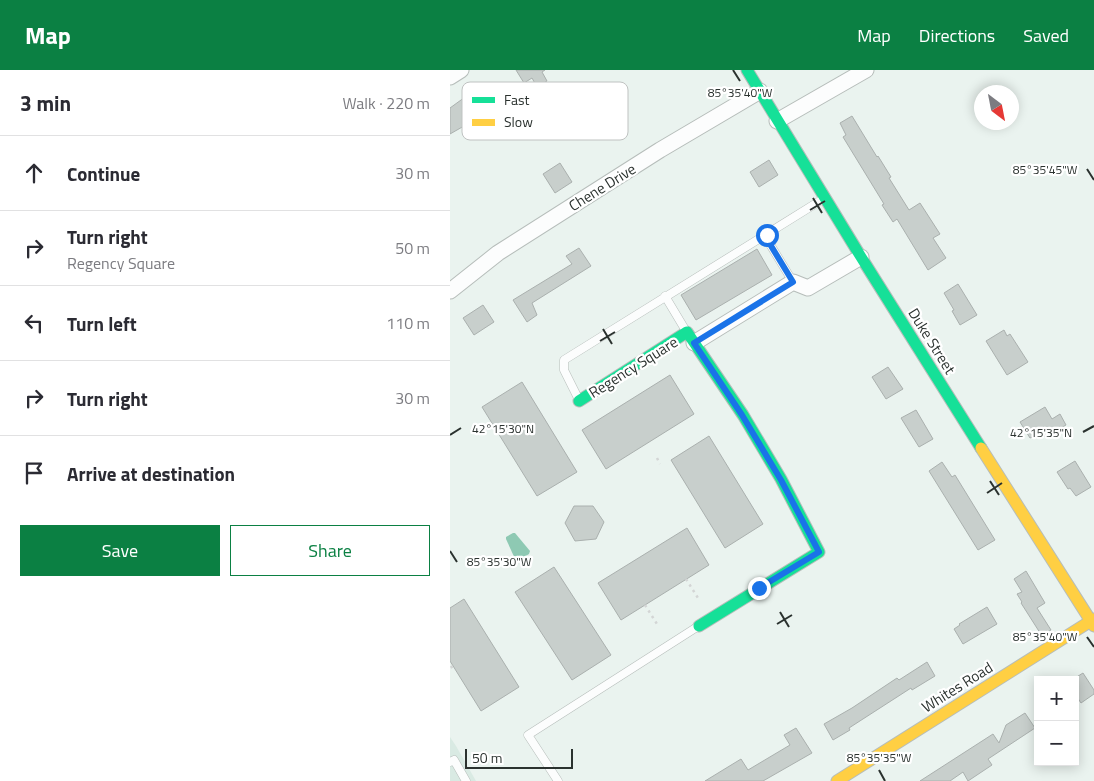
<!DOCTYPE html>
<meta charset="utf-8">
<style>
body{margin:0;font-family:"Titillium Web",sans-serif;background:#f7f7f7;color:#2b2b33}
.controls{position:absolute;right:15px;bottom:15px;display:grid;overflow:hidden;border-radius:0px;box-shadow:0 2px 12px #0003}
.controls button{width:45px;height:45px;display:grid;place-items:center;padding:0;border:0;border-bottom:1px solid #e1e1e2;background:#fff;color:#2b2b33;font:25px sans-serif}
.compass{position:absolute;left:524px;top:15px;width:45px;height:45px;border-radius:50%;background:#fff;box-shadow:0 2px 12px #0003;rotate:148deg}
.scale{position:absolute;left:15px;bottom:12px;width:108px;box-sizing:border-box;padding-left:5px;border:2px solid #2b322f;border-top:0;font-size:14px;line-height:18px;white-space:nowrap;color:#2b322f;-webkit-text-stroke:4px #fff;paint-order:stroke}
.stop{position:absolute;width:15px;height:15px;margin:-11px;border:4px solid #1a73e8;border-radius:50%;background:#fff}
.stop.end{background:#1a73e8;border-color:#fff;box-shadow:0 1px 5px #0008}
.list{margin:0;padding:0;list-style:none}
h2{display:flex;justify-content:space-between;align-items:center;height:65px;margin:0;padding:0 20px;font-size:21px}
h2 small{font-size:16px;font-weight:400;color:#7c7c81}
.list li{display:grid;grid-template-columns:32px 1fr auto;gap:15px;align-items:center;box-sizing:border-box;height:75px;padding:0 20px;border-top:1px solid #e1e1e2}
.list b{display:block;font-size:19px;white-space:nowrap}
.list p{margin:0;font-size:16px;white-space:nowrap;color:#7c7c81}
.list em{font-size:16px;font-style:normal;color:#7c7c81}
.actions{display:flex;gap:10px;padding:15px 20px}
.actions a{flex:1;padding:11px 0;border:1px solid #0b8043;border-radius:0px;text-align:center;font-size:18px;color:#0b8043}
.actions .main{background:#0b8043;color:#fff}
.icon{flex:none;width:28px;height:28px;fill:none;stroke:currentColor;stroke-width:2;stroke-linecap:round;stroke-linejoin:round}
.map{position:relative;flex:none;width:644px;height:711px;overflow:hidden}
header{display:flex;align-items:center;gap:30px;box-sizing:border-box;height:70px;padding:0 25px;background:#0b8043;color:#fff}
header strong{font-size:24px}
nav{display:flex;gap:28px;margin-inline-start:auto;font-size:18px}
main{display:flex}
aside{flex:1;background:#fff}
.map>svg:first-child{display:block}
.built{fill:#d9eae3}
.water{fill:#8ec9b3}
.building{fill:#c8cfcc;stroke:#aab0ae}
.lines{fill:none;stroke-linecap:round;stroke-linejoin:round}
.lane-casing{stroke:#b6bdba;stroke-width:9}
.street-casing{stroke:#b6bdba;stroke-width:17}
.fast-casing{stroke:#b6bdba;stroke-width:13}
.slow-casing{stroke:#b6bdba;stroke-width:13}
.path{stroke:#d3d5d5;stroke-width:2.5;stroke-dasharray:2.5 4;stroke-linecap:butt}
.lane{stroke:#fcfdfd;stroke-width:8}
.street{stroke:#fcfdfd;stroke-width:15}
.fast{stroke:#16e098;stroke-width:11}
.slow{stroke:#ffcf43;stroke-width:11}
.route{stroke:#1a73e8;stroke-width:6}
.ticks{fill:none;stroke:#2b322f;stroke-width:2}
.labels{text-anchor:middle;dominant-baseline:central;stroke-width:4.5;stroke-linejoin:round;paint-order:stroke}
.street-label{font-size:15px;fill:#2b322f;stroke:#fff}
.key{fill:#fff;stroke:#bfc2c1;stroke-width:1}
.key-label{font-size:14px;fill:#2b322f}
.ticks-label{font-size:12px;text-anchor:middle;fill:#2b322f;stroke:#fff;stroke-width:4.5;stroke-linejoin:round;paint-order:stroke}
</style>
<header>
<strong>Map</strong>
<nav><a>Map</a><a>Directions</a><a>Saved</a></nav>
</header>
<main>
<aside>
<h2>3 min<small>Walk · 220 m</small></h2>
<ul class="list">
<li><svg class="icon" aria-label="ahead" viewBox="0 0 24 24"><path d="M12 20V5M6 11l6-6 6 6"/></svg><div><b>Continue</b></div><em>30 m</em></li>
<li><svg class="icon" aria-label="right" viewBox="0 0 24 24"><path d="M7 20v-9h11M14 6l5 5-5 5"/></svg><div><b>Turn right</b><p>Regency Square</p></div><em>50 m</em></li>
<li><svg class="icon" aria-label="left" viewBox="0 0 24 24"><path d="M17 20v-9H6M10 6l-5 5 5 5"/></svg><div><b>Turn left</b></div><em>110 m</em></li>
<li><svg class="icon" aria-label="right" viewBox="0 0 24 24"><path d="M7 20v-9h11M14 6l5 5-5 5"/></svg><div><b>Turn right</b></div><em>30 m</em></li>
<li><svg class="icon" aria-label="arrive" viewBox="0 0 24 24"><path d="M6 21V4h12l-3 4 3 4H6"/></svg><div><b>Arrive at destination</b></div></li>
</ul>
<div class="actions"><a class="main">Save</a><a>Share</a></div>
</aside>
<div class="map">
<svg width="644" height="711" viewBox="0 0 644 711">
<rect width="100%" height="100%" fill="#eaf3ef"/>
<path class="built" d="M 0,667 L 6,676 L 26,711 L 0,711 Z"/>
<path class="water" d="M 63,463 L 65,463 L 80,481 L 79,484 L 68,491 L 66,491 L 56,469 L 56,467 Z"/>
<path class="building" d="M 66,0 L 95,0 L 92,2 L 97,11 L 87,17 L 82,8 L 74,13 Z
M 22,22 L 35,44 L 0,64 L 0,38 Z
M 402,46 L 427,87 L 428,86 L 441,107 L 439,108 L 459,140 L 470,133 L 490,164 L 483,168 L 496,188 L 478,200 L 447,149 L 443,152 L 432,135 L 434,134 L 393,67 L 396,65 L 390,53 Z
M 319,90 L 328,105 L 309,117 L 300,102 Z
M 110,93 L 122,112 L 105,123 L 93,104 Z
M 129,178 L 141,196 L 82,233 L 87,245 L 77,252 L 63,230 L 122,194 L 116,186 Z
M 307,179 L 322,205 L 246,250 L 231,225 Z
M 508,214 L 527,245 L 510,255 L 502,241 L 504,240 L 494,223 Z
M 33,235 L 44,252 L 24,265 L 13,248 Z
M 554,260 L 557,266 L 560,264 L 578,292 L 557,305 L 536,271 Z
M 438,297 L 453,319 L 436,329 L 422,307 Z
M 220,305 L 244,344 L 156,399 L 132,360 Z
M 72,312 L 127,402 L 87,426 L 32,337 Z
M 595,337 L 602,349 L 610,344 L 616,355 L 595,367 L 593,363 L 586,368 L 585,366 L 580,368 L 570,352 Z
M 466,340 L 483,369 L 469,377 L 451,348 Z
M 259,366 L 313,454 L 275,478 L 221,390 Z
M 625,391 L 641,417 L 626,426 L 620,418 L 618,419 L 607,402 Z
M 492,392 L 502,407 L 505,405 L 545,470 L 528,480 L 479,401 Z
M 124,436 L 143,436 L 154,452 L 146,469 L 125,471 L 115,453 Z
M 237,458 L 259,495 L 171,550 L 148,513 Z
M 104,497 L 161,585 L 122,610 L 65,522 Z
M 576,501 L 595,533 L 587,538 L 601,560 L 592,566 L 571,533 L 572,532 L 567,524 L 572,522 L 564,509 Z
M 14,529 L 69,617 L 31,641 L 0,591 L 0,538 Z
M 537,537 L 547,554 L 513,574 L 504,559 L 510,555 L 509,554 Z
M 477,592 L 485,606 L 462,620 L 461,618 L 399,658 L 400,660 L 383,670 L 374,654 L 402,638 L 447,608 L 449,610 Z
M 633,603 L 644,620 L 644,624 L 631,633 L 625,624 L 625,608 Z
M 575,643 L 585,658 L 538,689 L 542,695 L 518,711 L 513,702 L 500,711 L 470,711 L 543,664 L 549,673 L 556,655 Z
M 346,658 L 362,683 L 313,711 L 255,711 L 291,689 L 298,700 L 340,675 L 334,665 Z"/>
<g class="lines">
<g class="lane-casing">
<path id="lane" d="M 315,166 L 343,212
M 215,226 L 236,261
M 129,330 L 114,300 L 114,290 L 373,129
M 0,692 L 4,690 L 16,711
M 108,711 L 78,665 L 247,557"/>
</g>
<g class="street-casing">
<path id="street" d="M 0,7 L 11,0
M 327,51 L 416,0
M 0,221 L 48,183 L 210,80 L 310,21
M 244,273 L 343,212 L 358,218 L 411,187"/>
</g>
<g class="fast-casing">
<path id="fast" d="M 297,0 L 411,187 L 531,378
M 129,331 L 237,262 L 293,345 L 331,409 L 369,482 L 249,556"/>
</g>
<g class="slow-casing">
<path id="slow" d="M 531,378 L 644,556
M 387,711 L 644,549"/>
</g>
<path class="path" d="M 207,388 L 210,394
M 236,509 L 248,528
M 195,535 L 207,554
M 1,596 L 4,601"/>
<use href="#lane" class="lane"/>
<use href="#street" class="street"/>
<use href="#fast" class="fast"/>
<use href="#slow" class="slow"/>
</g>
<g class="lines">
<path class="route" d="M 309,518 L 369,482 L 331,410 L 292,345 L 244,273 L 343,212 L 315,166 L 317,165"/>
</g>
<path class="ticks" d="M 283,0 L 290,11M 637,99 L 644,110M 363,128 L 372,143M 360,140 L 375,131M 153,259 L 162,274M 150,271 L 165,262M 633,362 L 644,356M 0,365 L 11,358M 540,411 L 549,425M 537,423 L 552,413M 0,481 L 7,492M 330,542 L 339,557M 327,554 L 342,545M 637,567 L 644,577M 429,700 L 435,711"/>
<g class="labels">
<g class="street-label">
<text transform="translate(152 117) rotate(-32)">Chene Drive</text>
<text transform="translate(482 271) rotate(58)">Duke Street</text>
<text transform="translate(183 297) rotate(-32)">Regency Square</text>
<text transform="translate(507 617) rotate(-32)">Whites Road</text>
</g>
</g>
<rect x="12" y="12" width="166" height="58" rx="8" class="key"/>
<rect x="22" y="27" width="23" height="6" fill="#16e098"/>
<rect x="22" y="49" width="23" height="7" fill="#ffcf43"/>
<g class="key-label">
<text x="54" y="35">Fast</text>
<text x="54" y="57">Slow</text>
</g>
<g class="ticks-label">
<text x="290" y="27">85°35'40"W</text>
<text x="595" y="104">85°35'45"W</text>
<text x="53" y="363">42°15'30"N</text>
<text x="591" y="367">42°15'35"N</text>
<text x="49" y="496">85°35'30"W</text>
<text x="595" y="571">85°35'40"W</text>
<text x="429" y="692">85°35'35"W</text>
</g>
</svg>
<div class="controls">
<button>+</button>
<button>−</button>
</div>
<svg class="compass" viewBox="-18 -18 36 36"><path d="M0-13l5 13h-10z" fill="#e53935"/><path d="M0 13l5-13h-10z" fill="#7c7c81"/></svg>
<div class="scale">50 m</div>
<div class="stop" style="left:317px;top:165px"></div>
<div class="stop end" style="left:309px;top:518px"></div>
</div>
</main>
